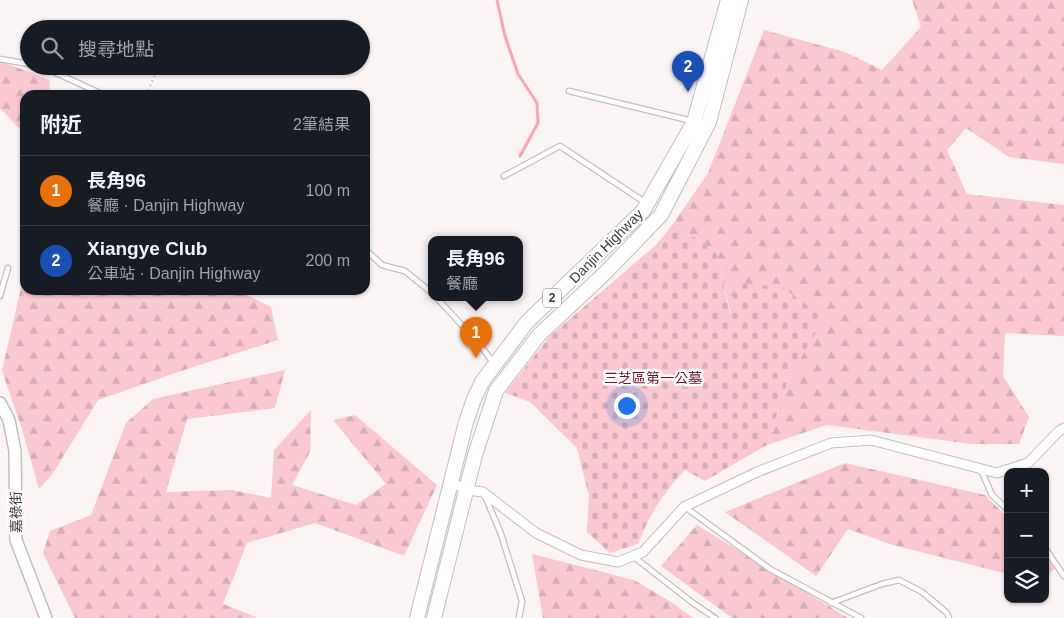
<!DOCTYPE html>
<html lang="zh-TW">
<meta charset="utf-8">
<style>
body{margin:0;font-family:Arial,"Noto Sans TC",sans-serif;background:#20242c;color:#f1f3f6}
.controls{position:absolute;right:15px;bottom:15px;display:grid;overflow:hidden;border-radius:10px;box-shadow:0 1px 4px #0004}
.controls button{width:45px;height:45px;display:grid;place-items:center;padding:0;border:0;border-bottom:1px solid #363941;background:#171b24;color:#f1f3f6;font:25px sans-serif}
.you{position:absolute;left:626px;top:405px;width:18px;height:18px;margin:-12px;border:4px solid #fff;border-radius:50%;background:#1a73e8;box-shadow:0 0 0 8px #1a73e833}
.badge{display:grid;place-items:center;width:32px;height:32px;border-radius:50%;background:#0f766e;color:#fff;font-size:16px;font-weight:700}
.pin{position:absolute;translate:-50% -41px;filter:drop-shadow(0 1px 2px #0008)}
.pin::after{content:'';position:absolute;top:26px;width:18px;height:15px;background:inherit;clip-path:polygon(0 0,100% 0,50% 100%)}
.popup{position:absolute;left:428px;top:236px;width:95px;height:65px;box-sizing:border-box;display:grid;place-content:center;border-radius:10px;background:#171b24;filter:drop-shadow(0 1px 4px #0005);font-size:16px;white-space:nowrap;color:#9ea1a6}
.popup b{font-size:19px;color:#f1f3f6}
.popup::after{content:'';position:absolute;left:50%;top:100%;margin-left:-10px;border:10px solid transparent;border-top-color:#171b24}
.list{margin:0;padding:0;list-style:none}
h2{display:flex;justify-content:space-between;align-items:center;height:65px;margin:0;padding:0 20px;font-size:21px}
h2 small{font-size:16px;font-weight:400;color:#9ea1a6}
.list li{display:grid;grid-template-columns:32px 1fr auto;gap:15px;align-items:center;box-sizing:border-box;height:70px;padding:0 20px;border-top:1px solid #363941}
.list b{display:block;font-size:19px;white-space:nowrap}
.list p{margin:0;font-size:16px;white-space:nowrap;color:#9ea1a6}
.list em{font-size:16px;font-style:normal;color:#9ea1a6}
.icon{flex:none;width:28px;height:28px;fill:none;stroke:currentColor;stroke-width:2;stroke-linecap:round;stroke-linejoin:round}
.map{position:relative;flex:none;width:1064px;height:618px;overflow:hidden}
.search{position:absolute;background:#171b24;box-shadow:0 1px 4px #0004;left:20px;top:20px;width:350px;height:55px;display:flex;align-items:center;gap:12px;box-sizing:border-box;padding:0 18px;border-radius:28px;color:#9ea1a6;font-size:19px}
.panel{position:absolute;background:#171b24;box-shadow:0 1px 4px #0004;left:20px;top:90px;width:350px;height:205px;border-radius:15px}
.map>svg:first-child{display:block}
.forest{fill:url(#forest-firs)}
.cemetery{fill:url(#cemetery-stones)}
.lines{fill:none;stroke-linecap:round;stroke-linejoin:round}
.stream{stroke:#f8a6b6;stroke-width:3}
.service-casing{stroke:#c4bebf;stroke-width:7}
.minor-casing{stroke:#c4bebf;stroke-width:11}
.tertiary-casing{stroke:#c4bebf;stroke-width:14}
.primary-casing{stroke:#c4bebf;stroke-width:16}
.path{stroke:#aba7a8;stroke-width:2;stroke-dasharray:1 4;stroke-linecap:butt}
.service{stroke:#fff;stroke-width:4.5}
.minor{stroke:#fff;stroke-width:9}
.tertiary{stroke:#fff;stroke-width:11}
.primary{stroke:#fff;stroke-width:14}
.labels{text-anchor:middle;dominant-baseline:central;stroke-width:5;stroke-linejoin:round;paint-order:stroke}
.shield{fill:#fff;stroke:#777676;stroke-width:1}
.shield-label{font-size:12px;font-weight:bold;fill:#3d3b3c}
.street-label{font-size:14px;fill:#3d3b3c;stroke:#fff}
.park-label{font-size:14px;fill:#711333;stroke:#fff}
</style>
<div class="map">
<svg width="1064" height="618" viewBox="0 0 1064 618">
<defs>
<pattern id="forest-firs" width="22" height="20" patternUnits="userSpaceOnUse" patternTransform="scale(1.25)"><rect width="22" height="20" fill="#f9c8d1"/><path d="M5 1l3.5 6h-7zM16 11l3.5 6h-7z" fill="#d6adb4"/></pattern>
<pattern id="cemetery-stones" width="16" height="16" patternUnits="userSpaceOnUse" patternTransform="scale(1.25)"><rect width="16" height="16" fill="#f9c8d1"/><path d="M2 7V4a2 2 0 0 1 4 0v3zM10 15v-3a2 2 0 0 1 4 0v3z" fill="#d6adb4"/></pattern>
</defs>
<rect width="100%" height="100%" fill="#faf4f5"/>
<path class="forest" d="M 912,0 L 1064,0 L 1064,164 L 1009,157 L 966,128 L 947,150 L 967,194 L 1064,205 L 1064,336 L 1005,333 L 1003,376 L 1029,417 L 1019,444 L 972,444 L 827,425 L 767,445 L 789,377 L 825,318 L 737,283 L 731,314 L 716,251 L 673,224 L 708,173 L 764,30 L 845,52 L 882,70 L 921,27 Z
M 0,61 L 50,80 L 49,95 L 25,95 L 25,135 L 2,110 L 0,109 Z
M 25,270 L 25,290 L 237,290 L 271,307 L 278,340 L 190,368 L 98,400 L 53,473 L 39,489 L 22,429 L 2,371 Z
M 285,370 L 275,408 L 187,419 L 166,492 L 232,490 L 271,498 L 274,450 L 311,410 L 310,452 L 292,485 L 356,505 L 386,484 L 333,420 L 355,415 L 437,485 L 404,556 L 315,523 L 247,543 L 223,604 L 258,618 L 75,618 L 43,553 L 50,531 L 91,515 L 126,423 L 153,399 Z
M 845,463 L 985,495 L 1008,518 L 1008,574 L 893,545 L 848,529 L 816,576 L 725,512 Z
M 697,525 L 848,618 L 732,618 L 661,566 Z
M 532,554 L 634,580 L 671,602 L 693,618 L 543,618 Z
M 1045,558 L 1055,568 L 1045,578 Z"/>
<path class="cemetery" d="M 673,224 L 716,251 L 730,313 L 736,283 L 782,287 L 825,318 L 789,377 L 767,445 L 705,481 L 685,470 C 661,496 651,512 638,544 L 610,553 L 587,532 L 589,496 L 577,448 L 530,402 L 505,393 L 550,336 L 657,244 Z"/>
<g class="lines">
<path class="stream" d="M 497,0 L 505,36 L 518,74 L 537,103 L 538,123 L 520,156"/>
<g class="service-casing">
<path id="service" d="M 0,59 L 29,64
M 41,66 L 104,95
M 569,91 L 692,121
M 504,176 L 560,146 L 646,203
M 365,249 L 382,265 L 405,271 L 432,293
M 0,296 L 8,268
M 436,297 L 481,346 L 494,364
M 981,470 L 992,495 L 1008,510
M 485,496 L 501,534 L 522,601 L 519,618
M 685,507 L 770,569 L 861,618
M 1045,548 L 1064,576
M 634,557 L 693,603 L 715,618
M 831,603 L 882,584 L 899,580 L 922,592 L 947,613 L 949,618"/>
</g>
<g class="minor-casing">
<path id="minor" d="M 452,482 L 466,490 L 483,492 L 536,533 L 581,555 L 618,562 L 643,552 L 684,507 L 757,472 L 831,443 L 871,440 L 997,473 L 1028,463 L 1059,431 L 1064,428"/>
</g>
<g class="tertiary-casing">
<path id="tertiary" d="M 0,403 L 9,420 L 15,451 L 16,540 L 46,618"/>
</g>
<g class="primary-casing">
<path id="primary" d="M 417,618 L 466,422 L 474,399 L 482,382 L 527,322 L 643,211 L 694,122 L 728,0
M 434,618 L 475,455 L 496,391 L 539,335 L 603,275 L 661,215 L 709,122 L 741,0"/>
</g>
<path class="path" d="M 176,29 L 177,26
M 146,95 L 159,66"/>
<use href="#service" class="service"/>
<use href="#minor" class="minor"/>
<use href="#tertiary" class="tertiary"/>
<use href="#primary" class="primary"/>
</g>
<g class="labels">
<rect class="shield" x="543" y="288.5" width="18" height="19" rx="4"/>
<g class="shield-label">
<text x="552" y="298">2</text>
</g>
<g class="street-label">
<text transform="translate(606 246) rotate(-45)">Danjin Highway</text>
<text transform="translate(16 512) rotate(-91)">嘉祿街</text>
</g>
<g class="park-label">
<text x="653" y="378">三芝區第一公墓</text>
</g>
</g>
</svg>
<div class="controls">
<button>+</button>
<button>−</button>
<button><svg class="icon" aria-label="layers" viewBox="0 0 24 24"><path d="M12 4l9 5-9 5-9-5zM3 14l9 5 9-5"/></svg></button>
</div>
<div class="you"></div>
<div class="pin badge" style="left:476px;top:358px;background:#e8710a">1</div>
<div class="popup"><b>長角96</b>餐廳</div>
<div class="pin badge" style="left:688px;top:92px;background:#1a4fb4">2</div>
<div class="search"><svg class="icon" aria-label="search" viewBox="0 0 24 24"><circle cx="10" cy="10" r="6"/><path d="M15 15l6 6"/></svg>搜尋地點</div>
<section class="panel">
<h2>附近<small>2筆結果</small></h2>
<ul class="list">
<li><span class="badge" style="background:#e8710a">1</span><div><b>長角96</b><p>餐廳 · Danjin Highway</p></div><em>100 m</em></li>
<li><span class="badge" style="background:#1a4fb4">2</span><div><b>Xiangye Club</b><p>公車站 · Danjin Highway</p></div><em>200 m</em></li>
</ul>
</section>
</div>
